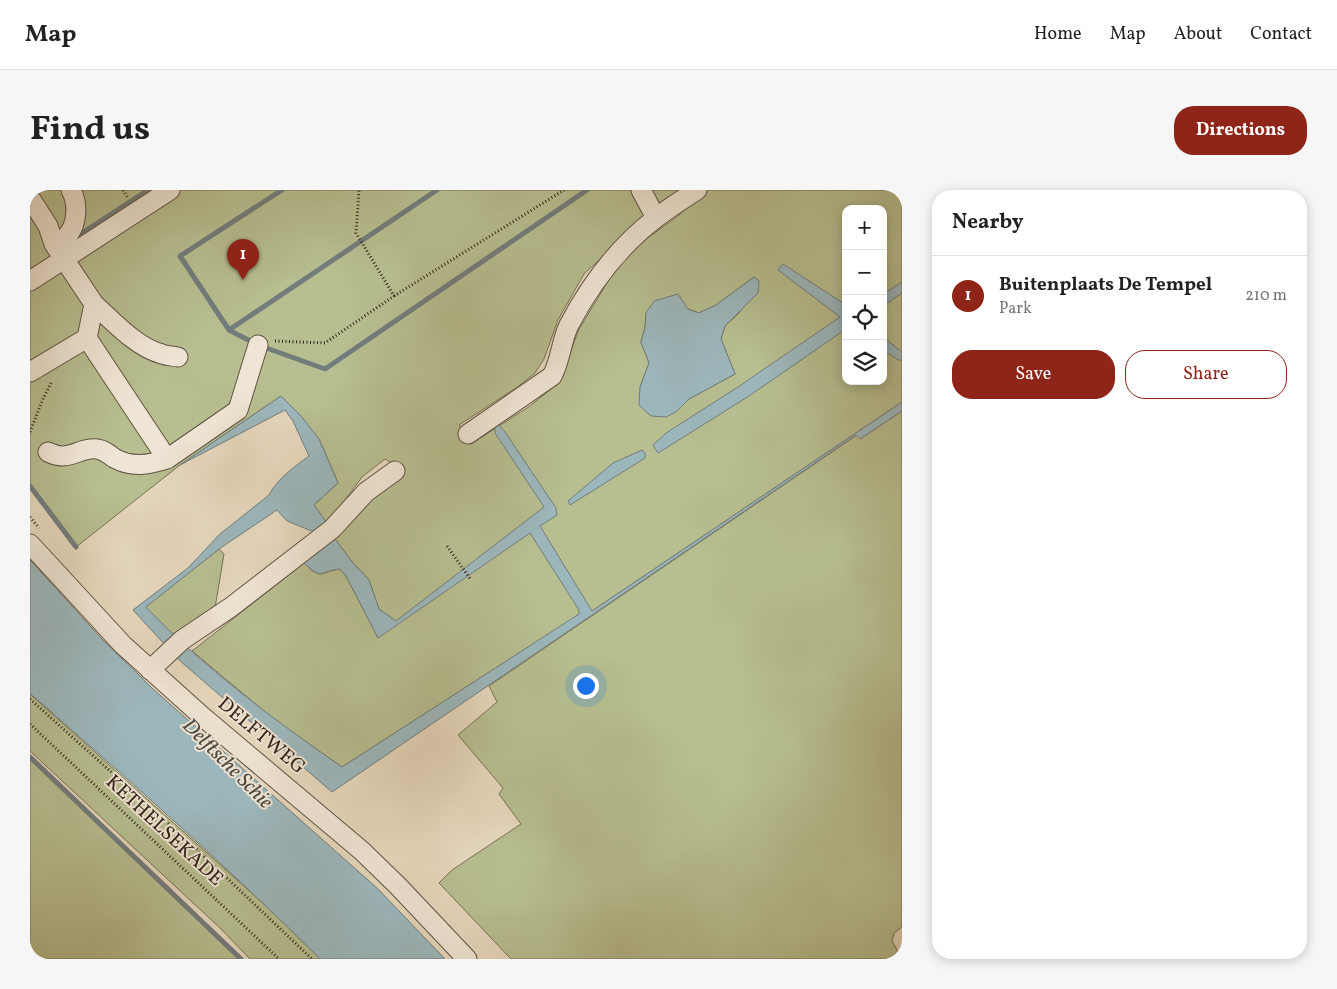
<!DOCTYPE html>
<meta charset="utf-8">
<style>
body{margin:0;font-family:Vollkorn,serif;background:#f6f6f6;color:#222}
.controls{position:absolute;right:15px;top:15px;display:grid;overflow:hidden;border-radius:10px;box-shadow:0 2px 12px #0003}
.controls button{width:45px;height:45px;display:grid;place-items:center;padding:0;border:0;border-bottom:1px solid #e0e0e0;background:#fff;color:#222;font:25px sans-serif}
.you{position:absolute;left:555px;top:495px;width:18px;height:18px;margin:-12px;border:4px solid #fff;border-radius:50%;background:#1a73e8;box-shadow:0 0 0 8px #1a73e833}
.badge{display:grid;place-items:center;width:32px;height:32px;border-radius:50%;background:#8f2418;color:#fff;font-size:16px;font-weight:700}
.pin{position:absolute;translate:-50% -41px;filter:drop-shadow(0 1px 2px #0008)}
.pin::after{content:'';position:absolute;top:26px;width:18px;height:15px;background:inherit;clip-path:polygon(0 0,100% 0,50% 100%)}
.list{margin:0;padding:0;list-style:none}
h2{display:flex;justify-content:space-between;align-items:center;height:65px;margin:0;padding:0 20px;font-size:21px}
h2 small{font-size:16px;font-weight:400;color:#767676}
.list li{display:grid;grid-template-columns:32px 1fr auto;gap:15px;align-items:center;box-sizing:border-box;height:80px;padding:0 20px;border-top:1px solid #e0e0e0}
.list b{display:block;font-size:19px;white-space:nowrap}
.list p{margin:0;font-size:16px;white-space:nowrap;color:#767676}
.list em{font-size:16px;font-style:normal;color:#767676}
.actions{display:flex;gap:10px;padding:15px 20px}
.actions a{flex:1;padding:11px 0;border:1px solid #8f2418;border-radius:20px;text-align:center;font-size:18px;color:#8f2418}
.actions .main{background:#8f2418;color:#fff}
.icon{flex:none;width:28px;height:28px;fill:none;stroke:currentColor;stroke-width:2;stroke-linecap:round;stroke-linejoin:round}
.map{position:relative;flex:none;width:872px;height:769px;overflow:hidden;border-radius:20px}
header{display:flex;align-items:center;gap:30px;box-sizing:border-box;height:70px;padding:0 25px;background:#fff;border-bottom:1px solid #e0e0e0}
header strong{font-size:24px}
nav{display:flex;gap:28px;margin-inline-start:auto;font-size:18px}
.intro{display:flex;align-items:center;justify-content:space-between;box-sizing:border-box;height:120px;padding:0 30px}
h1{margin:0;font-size:35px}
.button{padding:12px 22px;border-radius:20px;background:#8f2418;color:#fff;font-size:18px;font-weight:700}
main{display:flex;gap:30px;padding:0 30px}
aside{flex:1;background:#fff;border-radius:20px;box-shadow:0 2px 12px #0003}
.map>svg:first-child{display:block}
.green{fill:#b7be90;stroke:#767256;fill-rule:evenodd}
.water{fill:#9cb7bc;stroke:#727d7c}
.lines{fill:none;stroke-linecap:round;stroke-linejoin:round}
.stream{stroke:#727d7c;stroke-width:5}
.minor-casing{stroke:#605244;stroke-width:21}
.path{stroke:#34261b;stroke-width:3;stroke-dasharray:1 2.5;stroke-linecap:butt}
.minor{stroke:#efe5d4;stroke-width:19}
.labels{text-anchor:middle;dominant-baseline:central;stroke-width:4;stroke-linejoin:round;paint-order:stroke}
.street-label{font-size:20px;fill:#34261b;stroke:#efe5d4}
.water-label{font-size:21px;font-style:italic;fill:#4e4a43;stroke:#efe5d4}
</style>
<header>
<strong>Map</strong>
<nav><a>Home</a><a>Map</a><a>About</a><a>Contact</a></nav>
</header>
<div class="intro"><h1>Find us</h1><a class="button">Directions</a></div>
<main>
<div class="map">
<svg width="872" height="769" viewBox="0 0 872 769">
<rect width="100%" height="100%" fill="#e6d7bd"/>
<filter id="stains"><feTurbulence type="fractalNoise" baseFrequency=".004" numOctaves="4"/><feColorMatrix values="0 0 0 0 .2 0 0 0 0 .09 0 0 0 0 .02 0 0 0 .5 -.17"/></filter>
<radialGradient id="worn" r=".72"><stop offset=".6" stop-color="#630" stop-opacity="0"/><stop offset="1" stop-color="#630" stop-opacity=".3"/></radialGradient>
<path class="green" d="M 0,0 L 653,0 L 585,55 L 554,84 L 528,130 L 514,169 L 505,183 L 486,198 L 429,235 L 441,254 L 500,216 L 522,198 L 534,179 L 549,139 L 588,75 L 605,57 L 648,26 L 666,9 L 679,0 L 872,0 L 872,212 L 562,421 L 549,420 L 550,424 L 312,577 L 246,531 L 162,461 L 274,373 C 292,391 289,382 310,379 L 316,386 L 348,448 L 365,431 L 349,419 L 339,390 L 323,373 L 305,349 L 336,310 L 374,281 L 355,269 L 332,287 L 315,310 L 299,336 L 284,315 L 308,293 L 289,249 L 251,206 L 150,275 L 46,357 L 0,296 ZM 816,19 L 853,19 L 853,191 L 816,191 ZM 724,87 L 729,91 L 709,123 L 695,136 L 691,149 L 705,184 L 659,209 L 646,222 L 610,197 L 619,173 L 611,152 L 615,137 L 616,123 L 658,119 L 669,123 L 686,115 Z
M 872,221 L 872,737 L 864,743 L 862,751 L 872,769 L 481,769 L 409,693 L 422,680 L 491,634 L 469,604 L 473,598 L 428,545 L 467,512 L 459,496 L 827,245 L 830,249 Z
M 189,359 L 194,364 L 185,418 L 144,447 L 115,417 Z
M 0,504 L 255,733 L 290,769 L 220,769 L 190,738 L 0,561 Z
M 0,567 L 211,769 L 0,769 Z"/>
<path class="water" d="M 753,74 L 816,115 L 816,139 L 719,206 L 628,263 L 623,255 L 636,243 L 708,197 L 810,127 L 748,80 Z
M 724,87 L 729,91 L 728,103 L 695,136 L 691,149 L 705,184 L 659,209 L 646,222 L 636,227 L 621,226 L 609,215 L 610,197 L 619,173 L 611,152 L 615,137 L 616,123 L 624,111 L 648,104 L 658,119 L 669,123 L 686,115 Z
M 872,92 L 872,103 L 853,116 L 853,104 Z
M 853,147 L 872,162 L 872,170 L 868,170 L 853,160 Z
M 251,206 L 271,226 L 289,249 L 308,293 L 284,315 L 299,336 L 289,344 L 257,331 L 247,320 L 189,359 L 116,417 C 174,478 243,529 312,577 L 549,424 L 549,420 L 500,343 L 348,448 L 316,386 L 310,379 C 289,381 293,391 274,373 L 305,349 L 323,373 L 339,390 L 349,419 L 366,431 L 514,317 L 465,243 L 465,236 L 468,234 L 475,242 L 526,318 L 527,325 L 510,336 L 562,421 L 872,212 L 872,221 L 830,249 L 826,245 L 302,602 L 149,470 L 103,420 L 158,378 L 190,344 L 239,305 C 248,288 263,278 279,266 L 263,231 L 255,220 L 150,275 Z
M 612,260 L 615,263 L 615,268 L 540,315 L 538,311 L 583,273 Z
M 0,370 L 71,448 L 122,498 L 347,698 L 415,769 L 290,769 C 199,678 101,592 4,507 L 0,504 Z"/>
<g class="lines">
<path class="stream" d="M 252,0 L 150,66 L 199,140 L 228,155 L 295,179 L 557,0
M 43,49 L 118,0
M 199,140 L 407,0
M 0,296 L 46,357
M 0,567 L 211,769"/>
<g class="minor-casing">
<path id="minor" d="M 140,0 L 34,69 L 64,114 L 57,148 L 137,269 L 208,220 L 228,155
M 611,0 L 626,28
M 0,8 L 18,36 L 24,54 L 34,69 L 0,91
M 24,54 C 28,52 34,49 37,46 C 48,34 48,13 41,0
M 64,114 C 84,132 106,157 132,164 C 137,166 143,166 148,167
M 0,182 L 57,148
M 438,244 L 522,186 C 531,170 531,151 539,135 C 561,93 588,57 626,28 C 639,18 653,9 667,0
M 18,262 C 40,273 48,257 67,259 C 74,260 79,264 84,268 C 102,278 118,275 137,269
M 0,354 L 93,455 L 173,527 L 332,661 L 368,696 L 437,769
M 120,480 L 152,450 L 201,417 L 302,339 L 336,302 L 365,281"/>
</g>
<path class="path" d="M 93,0 L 98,8
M 364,106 L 534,0
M 245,151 L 295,153 L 364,106 L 326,43 L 329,0
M 0,242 L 12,211 L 22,191
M 0,327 L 9,338
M 417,356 L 441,390
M 0,509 L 159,652 L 282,769
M 0,534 L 249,769"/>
<use href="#minor" class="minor"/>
</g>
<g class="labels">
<g class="street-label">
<text transform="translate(231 546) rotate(40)">DELFTWEG</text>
<text transform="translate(134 641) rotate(43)">KETHELSEKADE</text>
</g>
<g class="water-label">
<text transform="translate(197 574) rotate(45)">Delftsche Schie</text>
</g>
</g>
<rect width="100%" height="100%" filter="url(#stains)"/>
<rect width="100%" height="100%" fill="url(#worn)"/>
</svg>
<div class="controls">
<button>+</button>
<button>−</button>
<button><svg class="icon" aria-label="locate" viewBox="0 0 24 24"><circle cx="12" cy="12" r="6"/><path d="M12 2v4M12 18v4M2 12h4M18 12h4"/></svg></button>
<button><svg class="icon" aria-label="layers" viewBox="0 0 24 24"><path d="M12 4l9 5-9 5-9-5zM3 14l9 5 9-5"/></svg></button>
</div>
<div class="you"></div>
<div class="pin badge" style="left:213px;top:90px">1</div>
</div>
<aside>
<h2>Nearby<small></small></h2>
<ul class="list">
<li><span class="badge">1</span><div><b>Buitenplaats De Tempel</b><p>Park</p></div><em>210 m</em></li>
</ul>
<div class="actions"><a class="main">Save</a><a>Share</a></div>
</aside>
</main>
